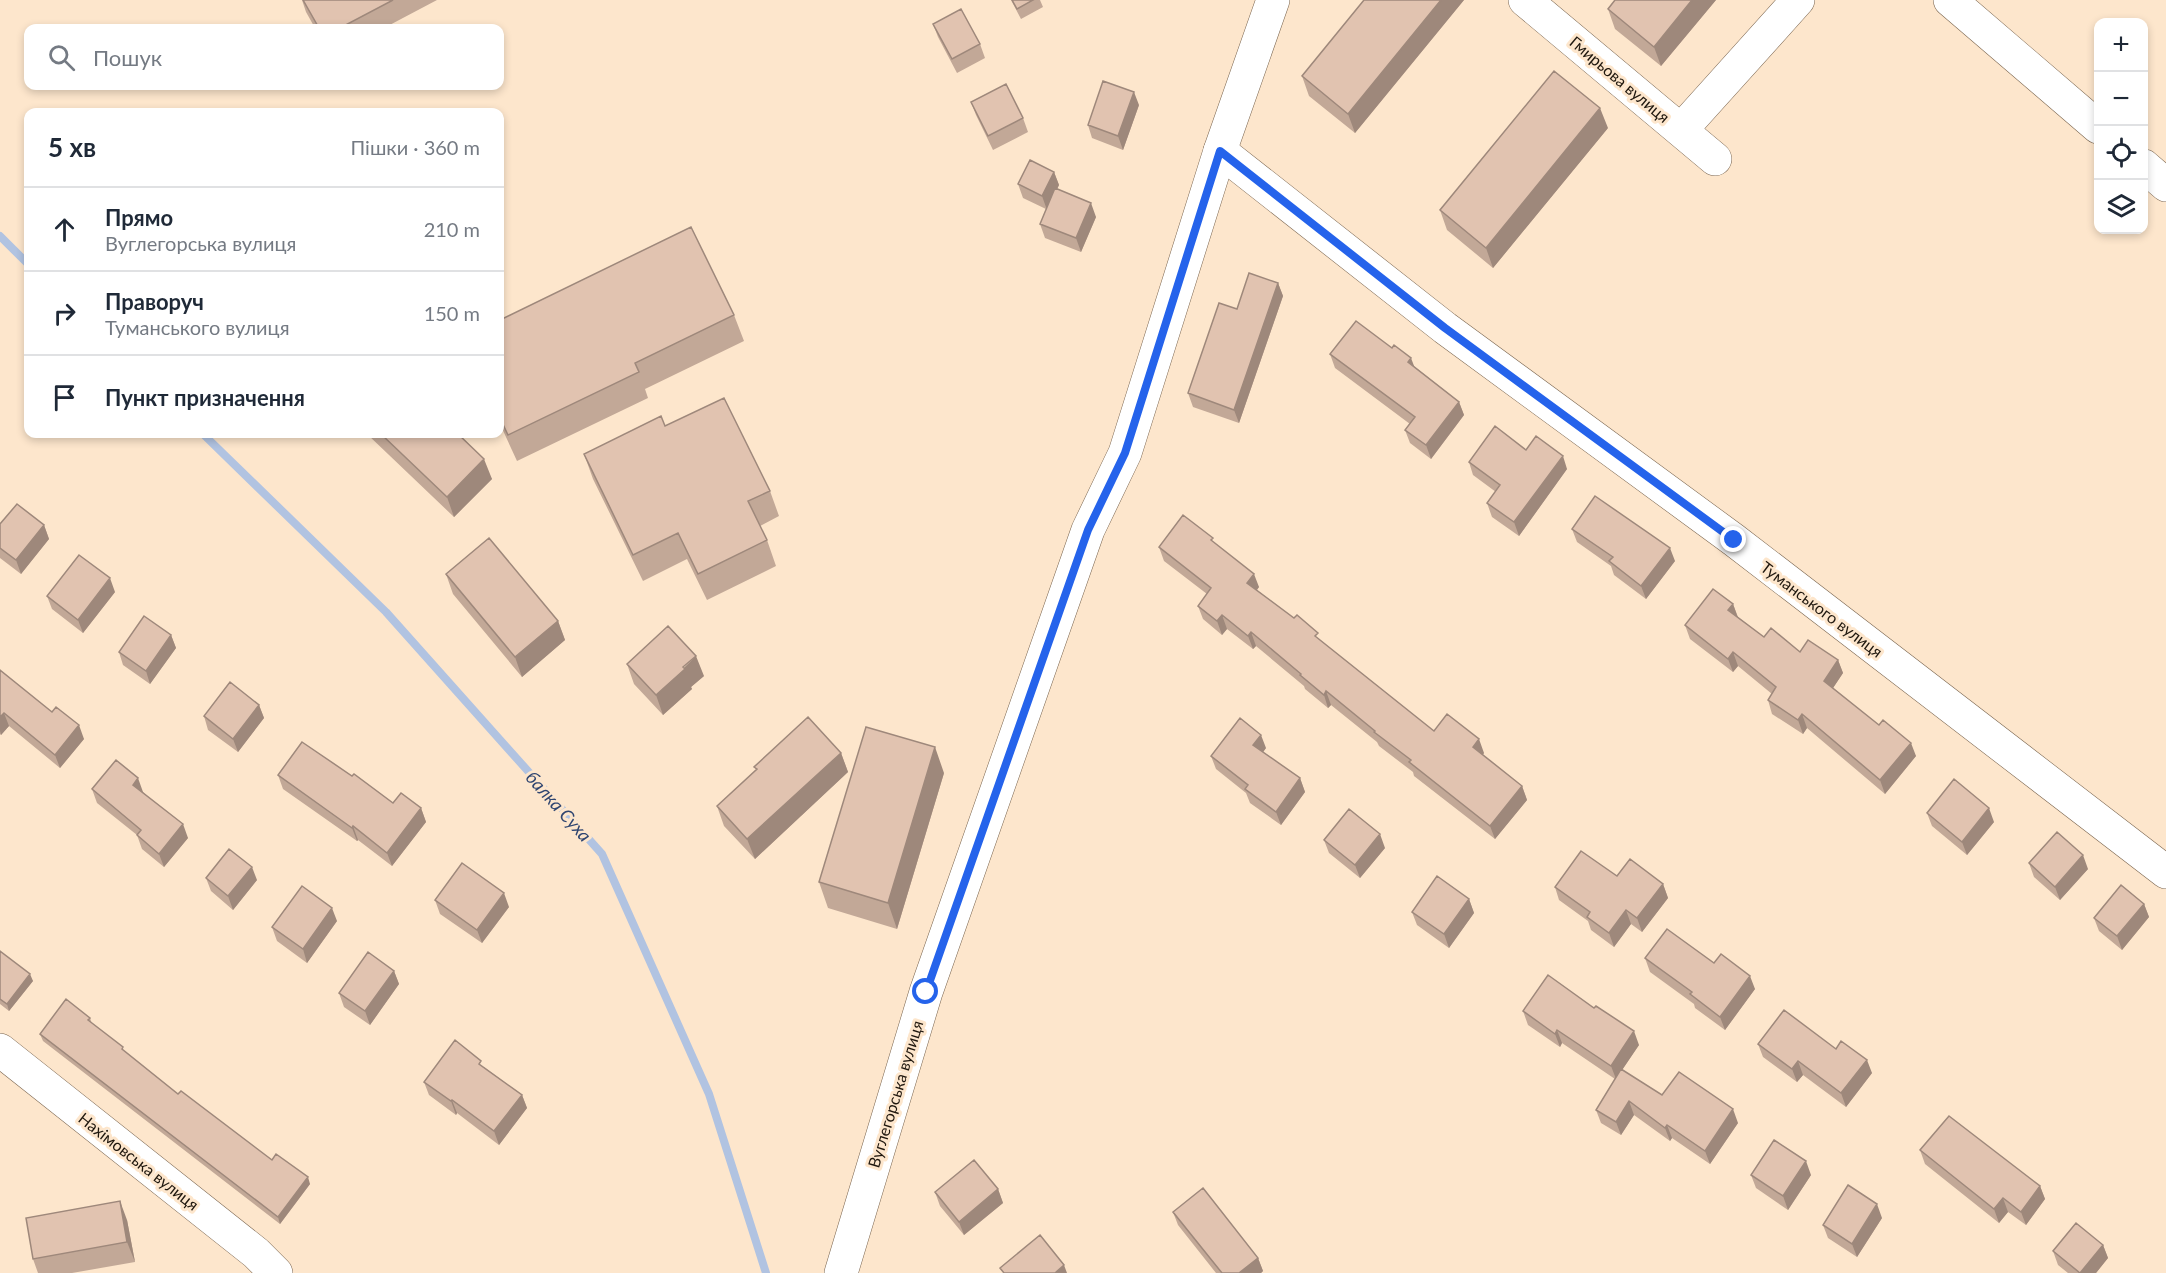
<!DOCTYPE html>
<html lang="uk">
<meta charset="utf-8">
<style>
body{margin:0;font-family:Lato,sans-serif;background:#f6f6f7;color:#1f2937}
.controls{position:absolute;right:18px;top:18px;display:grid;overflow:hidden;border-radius:12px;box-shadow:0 3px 9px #0003}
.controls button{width:54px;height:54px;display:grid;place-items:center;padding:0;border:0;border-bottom:2px solid #e0e1e3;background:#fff;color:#1f2937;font:30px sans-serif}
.stop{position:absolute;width:18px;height:18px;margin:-14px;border:4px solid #2563eb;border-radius:50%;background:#fff}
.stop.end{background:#2563eb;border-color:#fff;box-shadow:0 2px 6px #0008}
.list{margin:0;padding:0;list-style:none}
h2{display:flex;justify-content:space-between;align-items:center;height:78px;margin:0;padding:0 24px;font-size:26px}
h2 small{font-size:20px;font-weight:400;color:#747a83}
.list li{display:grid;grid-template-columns:39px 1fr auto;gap:18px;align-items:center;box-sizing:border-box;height:84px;padding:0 24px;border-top:2px solid #e0e1e3}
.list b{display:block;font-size:22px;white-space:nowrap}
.list p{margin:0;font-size:20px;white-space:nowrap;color:#747a83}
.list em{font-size:20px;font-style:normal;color:#747a83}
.icon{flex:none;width:33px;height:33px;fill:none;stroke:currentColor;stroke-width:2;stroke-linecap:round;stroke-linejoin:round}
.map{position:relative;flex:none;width:2166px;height:1273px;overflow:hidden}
.search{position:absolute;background:#fff;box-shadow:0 3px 9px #0003;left:24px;top:24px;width:480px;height:66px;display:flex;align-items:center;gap:15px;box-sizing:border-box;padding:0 21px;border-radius:12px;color:#747a83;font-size:22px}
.panel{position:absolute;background:#fff;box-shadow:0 3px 9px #0003;left:24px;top:108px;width:480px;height:330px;border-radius:12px}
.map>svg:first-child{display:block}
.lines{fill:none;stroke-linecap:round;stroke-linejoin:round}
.stream{stroke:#b1c3e1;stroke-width:8}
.minor-casing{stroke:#7a654f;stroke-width:34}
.major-casing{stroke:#7a654f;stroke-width:34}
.minor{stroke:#fff;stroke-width:33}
.major{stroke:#fff;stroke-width:33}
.wall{fill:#c2a897}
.shaded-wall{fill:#9e887b}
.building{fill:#e1c3b0;stroke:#9e887b;stroke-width:1.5}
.route{stroke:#2563eb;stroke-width:8}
.labels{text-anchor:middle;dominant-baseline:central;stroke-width:6;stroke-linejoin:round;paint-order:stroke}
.street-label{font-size:16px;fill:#1f170e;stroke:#fde6cc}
.water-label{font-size:18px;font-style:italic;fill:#2f4570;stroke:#fde6cc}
</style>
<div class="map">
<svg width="2166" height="1273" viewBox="0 0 2166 1273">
<rect width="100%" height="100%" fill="#fde6cc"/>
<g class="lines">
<path class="stream" d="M 0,236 L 28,264
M 203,434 L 386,612 L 602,854 L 709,1094 L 766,1273"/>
<g class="minor-casing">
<path id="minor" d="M 1525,0 L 1715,159
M 1950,0 L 2098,127
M 1681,130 L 1798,0
M 1220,151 L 1445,328 L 1734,540 L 2166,872
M 2144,166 L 2166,185
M 0,1050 L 256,1253 L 276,1273"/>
</g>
<g class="major-casing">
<path id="major" d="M 841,1273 L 926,992 L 1088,530 L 1125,453 L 1220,151 L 1273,0"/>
</g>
<use href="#minor" class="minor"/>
<use href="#major" class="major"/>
</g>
<path class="wall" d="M 302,0 L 437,0 L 384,28 L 315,28 L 306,12 Z
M 1011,0 L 1040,0 L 1043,7 L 1021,19 Z
M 1364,0 L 1464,0 L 1355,133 L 1309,96 L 1302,76 Z
M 1716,0 L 1661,66 L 1615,29 L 1608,9 Z
M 933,24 L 980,44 L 985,58 L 957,73 L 938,37 Z
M 971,102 L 1023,118 L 1028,132 L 993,150 L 976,115 Z
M 1139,105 L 1123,150 L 1092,138 L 1088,125 Z
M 1608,128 L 1493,268 L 1447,230 L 1440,210 Z
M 1054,172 L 1059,185 L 1057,189 L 1096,217 L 1081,252 L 1045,238 L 1040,224 L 1046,209 L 1023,198 L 1018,184 Z
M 1278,283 L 1283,296 L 1239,423 L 1193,407 L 1188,393 L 1237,309 Z
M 734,315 L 744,341 L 645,389 L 648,398 L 517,461 L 500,424 L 500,320 Z
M 1330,354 L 1415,367 L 1459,402 L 1464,415 L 1431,459 L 1410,443 L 1405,430 L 1410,424 L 1335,368 Z
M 665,426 L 770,491 L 779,516 L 760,526 L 767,540 L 776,566 L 707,600 L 687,559 L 643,581 L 593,479 L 584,454 Z
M 367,434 L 458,434 L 492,479 L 454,517 Z
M 1526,450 L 1567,469 L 1519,536 L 1492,517 L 1487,503 L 1496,492 L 1473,475 L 1469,462 Z
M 0,524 L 44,525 L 49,539 L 21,574 L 0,558 Z
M 1572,529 L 1675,561 L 1646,599 L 1614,575 L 1611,566 L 1577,542 Z
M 1214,543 L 1259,587 L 1257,590 L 1434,731 L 1484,753 L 1483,755 L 1522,786 L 1527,800 L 1495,839 L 1414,776 L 1413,772 L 1379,746 L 1377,742 L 1331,705 L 1328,708 L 1305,689 L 1304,686 L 1256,646 L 1253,649 L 1227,629 L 1222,635 L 1203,619 L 1198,606 L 1207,594 L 1164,561 L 1159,547 Z
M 446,574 L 558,621 L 565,640 L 522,677 L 453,594 Z
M 115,592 L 83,633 L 52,609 L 47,596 Z
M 1733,604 L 1738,617 L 1764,637 L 1800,652 L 1838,660 L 1843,673 L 1833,688 L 1916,756 L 1885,794 L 1807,728 L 1803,734 L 1772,714 L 1768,700 L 1772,694 L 1738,666 L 1733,672 L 1690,639 L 1685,625 Z
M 171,635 L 176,648 L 150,684 L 123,665 L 119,652 Z
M 627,664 L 704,676 L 691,687 L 692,689 L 663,715 L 634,684 Z
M 0,670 L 84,739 L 60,768 L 9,726 L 1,735 L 0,734 Z
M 259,705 L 264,718 L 238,752 L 208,730 L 204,716 Z
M 1266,748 L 1263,752 L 1300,778 L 1305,792 L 1281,825 L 1250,803 L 1246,793 L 1216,769 L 1211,756 Z
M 841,753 L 848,772 L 755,859 L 724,826 L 717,806 L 756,770 L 754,767 Z
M 944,773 L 897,929 L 828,908 L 819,882 Z
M 278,775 L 352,776 L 393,803 L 421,808 L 426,822 L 392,866 L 358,840 L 357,841 L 283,789 Z
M 92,789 L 143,792 L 188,838 L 164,867 L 142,849 L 137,835 L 97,803 Z
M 1927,813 L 1994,822 L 1967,855 L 1932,826 Z
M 1324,840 L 1385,848 L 1360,878 L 1329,853 Z
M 2029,863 L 2088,869 L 2060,900 L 2034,877 Z
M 1617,876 L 1663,884 L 1668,898 L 1642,932 L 1631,924 L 1614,947 L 1591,930 L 1588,921 L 1559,900 L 1555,887 Z
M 206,878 L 257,880 L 233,910 L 211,891 Z
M 1469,899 L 1474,913 L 1449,948 L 1417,925 L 1412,912 Z
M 435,900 L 509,907 L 482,943 L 440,914 Z
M 2144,904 L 2149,917 L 2122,950 L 2099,931 L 2094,918 Z
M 337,921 L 307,963 L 277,941 L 272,927 Z
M 0,951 L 33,981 L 9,1011 L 0,1004 Z
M 1645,958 L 1714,963 L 1755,989 L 1725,1030 L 1695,1008 L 1694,1004 L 1650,972 Z
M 394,971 L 399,984 L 370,1025 L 344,1007 L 339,993 Z
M 1523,1011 L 1639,1045 L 1622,1070 L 1662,1095 L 1738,1123 L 1710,1164 L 1672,1138 L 1670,1141 L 1634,1115 L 1621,1135 L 1601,1123 L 1596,1110 L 1615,1079 L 1562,1043 L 1560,1047 L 1528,1025 Z
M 90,1018 L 92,1024 L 125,1052 L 178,1094 L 272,1160 L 310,1184 L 280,1224 L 43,1041 L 40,1034 Z
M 1758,1044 L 1836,1049 L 1872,1073 L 1846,1107 L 1803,1075 L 1797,1082 L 1763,1057 Z
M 484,1067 L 522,1095 L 527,1108 L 499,1145 L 457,1113 L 456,1115 L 429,1095 L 424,1082 Z
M 1920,1150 L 2040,1186 L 2045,1199 L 2026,1225 L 2008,1212 L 1999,1223 L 1925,1164 Z
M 1751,1175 L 1811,1175 L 1788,1210 L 1756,1188 Z
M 998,1189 L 1003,1203 L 964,1235 L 940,1206 L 935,1192 Z
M 1173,1212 L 1258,1258 L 1263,1271 L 1261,1273 L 1216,1273 L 1178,1225 Z
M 1882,1218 L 1857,1257 L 1828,1238 L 1823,1225 Z
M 127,1220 L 135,1262 L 72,1273 L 38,1273 L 33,1259 Z
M 2103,1245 L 2108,1258 L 2096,1273 L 2068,1273 L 2058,1265 L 2053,1251 Z"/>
<path class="shaded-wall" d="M 1441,0 L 1464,0 L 1355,133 L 1348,114 Z
M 1692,0 L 1716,0 L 1661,66 L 1654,47 Z
M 1134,92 L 1139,105 L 1123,150 L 1118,136 Z
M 1600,108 L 1608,128 L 1493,268 L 1486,248 Z
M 1054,172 L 1059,185 L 1047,210 L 1042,196 Z
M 1091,203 L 1096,217 L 1081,252 L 1076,238 Z
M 1278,283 L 1283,296 L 1239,423 L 1234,410 Z
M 1411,358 L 1416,371 L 1408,362 Z
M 1459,402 L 1464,415 L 1431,459 L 1426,445 Z
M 1563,456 L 1567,469 L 1519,536 L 1514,522 Z
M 484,459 L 492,479 L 454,517 L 447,497 Z
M 44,525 L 49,539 L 21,574 L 16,560 Z
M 1670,548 L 1675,561 L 1646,599 L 1641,586 Z
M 1254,574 L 1259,587 L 1252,596 L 1247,583 Z
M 110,578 L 115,592 L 83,633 L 78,620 Z
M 1733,604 L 1738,618 L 1728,610 Z
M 1222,615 L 1227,629 L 1222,635 L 1217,621 Z
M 558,621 L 565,640 L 522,677 L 515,657 Z
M 1251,632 L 1256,646 L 1253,649 L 1248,636 Z
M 171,635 L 176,648 L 150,684 L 146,671 Z
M 1733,652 L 1738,666 L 1733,672 L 1728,659 Z
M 696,656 L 704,676 L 691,687 L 692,689 L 663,715 L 656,695 Z
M 1838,660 L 1843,673 L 1829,694 L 1824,681 Z
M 1326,691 L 1331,705 L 1328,708 L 1324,695 Z
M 259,705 L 264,718 L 238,752 L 233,739 Z
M 4,713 L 9,726 L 1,735 L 0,731 L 0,717 Z
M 1802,714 L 1807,728 L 1803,734 L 1798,720 Z
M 79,725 L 84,739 L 60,768 L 55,755 Z
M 1261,735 L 1266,748 L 1258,759 L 1253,745 Z
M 1479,739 L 1484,753 L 1478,760 L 1473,747 Z
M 1911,743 L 1916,756 L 1885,794 L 1880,780 Z
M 935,747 L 944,773 L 897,929 L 888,903 Z
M 841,753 L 848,772 L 755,859 L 747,839 Z
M 138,778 L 143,792 L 138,798 L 133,785 Z
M 1300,778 L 1305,792 L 1281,825 L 1276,812 Z
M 1522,786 L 1527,800 L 1495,839 L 1490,826 Z
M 421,808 L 426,822 L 392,866 L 387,853 Z
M 1989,808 L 1994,822 L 1967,855 L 1962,842 Z
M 183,824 L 188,838 L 164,867 L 159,854 Z
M 353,826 L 358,840 L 357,841 L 352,828 Z
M 1380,834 L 1385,848 L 1360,878 L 1355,865 Z
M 2083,855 L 2088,869 L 2060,900 L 2055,887 Z
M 252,867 L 257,880 L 233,910 L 228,896 Z
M 1663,884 L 1668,898 L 1642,932 L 1637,918 Z
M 504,893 L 509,907 L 482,943 L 477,930 Z
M 1469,899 L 1474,913 L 1449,948 L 1444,934 Z
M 2144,904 L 2149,917 L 2122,950 L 2117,936 Z
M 332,908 L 337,921 L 307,963 L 303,949 Z
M 1626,910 L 1631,924 L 1614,947 L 1609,933 Z
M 394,971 L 399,984 L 370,1025 L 365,1011 Z
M 30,974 L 33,981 L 9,1011 L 7,1004 Z
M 1750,976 L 1755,989 L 1725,1030 L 1720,1017 Z
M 1557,1030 L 1562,1043 L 1560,1047 L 1555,1034 Z
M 1634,1031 L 1639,1045 L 1616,1079 L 1611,1066 Z
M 1867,1060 L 1872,1073 L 1846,1107 L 1841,1093 Z
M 1798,1061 L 1803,1075 L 1797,1082 L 1792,1069 Z
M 522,1095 L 527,1108 L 499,1145 L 494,1131 Z
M 452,1100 L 457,1113 L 456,1115 L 451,1101 Z
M 1629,1101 L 1634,1115 L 1621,1135 L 1616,1122 Z
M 1733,1109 L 1738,1123 L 1710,1164 L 1705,1151 Z
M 1667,1125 L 1672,1138 L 1670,1141 L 1665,1128 Z
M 1806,1161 L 1811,1175 L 1788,1210 L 1783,1196 Z
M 308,1177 L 310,1184 L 280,1224 L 278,1217 Z
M 2040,1186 L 2045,1199 L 2026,1225 L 2021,1212 Z
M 998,1189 L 1003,1203 L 964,1235 L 959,1222 Z
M 2003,1198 L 2008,1212 L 1999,1223 L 1994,1209 Z
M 120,1201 L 127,1220 L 135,1262 L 127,1242 Z
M 1877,1204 L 1882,1218 L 1857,1257 L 1852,1244 Z
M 2103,1245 L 2108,1258 L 2096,1273 L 2080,1273 Z
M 1258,1258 L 1263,1271 L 1261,1273 L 1239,1273 Z
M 1064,1265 L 1067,1273 L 1055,1273 Z"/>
<path class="building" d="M 303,0 L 393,0 L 340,28 L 319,28 Z
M 1012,0 L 1033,0 L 1017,9 Z
M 1364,0 L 1441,0 L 1348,114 L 1302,76 Z
M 1615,0 L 1692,0 L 1654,47 L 1608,9 Z
M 961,9 L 980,44 L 952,59 L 933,24 Z
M 1554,71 L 1600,108 L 1486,248 L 1440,210 Z
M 1103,81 L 1134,92 L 1118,136 L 1088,125 Z
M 1006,84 L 1023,118 L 988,136 L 971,102 Z
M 1030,160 L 1054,172 L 1042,196 L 1018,184 Z
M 1055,188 L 1091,203 L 1076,238 L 1040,224 Z
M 691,227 L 734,315 L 635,363 L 639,372 L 508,435 L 500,418 L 500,320 Z
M 1249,273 L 1278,283 L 1234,410 L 1188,393 L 1219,303 L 1237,309 Z
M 1356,321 L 1392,348 L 1394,345 L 1411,358 L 1408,362 L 1459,402 L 1426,445 L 1405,430 L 1415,417 L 1330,354 Z
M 724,398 L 770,491 L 748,501 L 767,540 L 698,574 L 678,533 L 633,555 L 584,454 L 661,416 L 665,426 Z
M 1495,426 L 1526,450 L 1536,436 L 1563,456 L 1514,522 L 1487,503 L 1500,485 L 1469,462 Z
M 381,434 L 458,434 L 484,459 L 447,497 Z
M 1595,496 L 1670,548 L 1641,586 L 1609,561 L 1613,557 L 1572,529 Z
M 17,504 L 44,525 L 16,560 L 0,548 L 0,524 Z
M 1183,515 L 1213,538 L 1211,540 L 1254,574 L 1247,583 L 1294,618 L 1297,615 L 1318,633 L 1315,636 L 1434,731 L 1447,714 L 1479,739 L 1473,747 L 1522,786 L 1490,826 L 1409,762 L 1411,760 L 1374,732 L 1375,731 L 1326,691 L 1324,695 L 1300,675 L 1301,674 L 1251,632 L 1248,636 L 1222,615 L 1217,621 L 1198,606 L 1211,588 L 1159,547 Z
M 489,538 L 558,621 L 515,657 L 446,574 Z
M 79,555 L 110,578 L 78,620 L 47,596 Z
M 1713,589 L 1733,604 L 1728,610 L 1764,637 L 1771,628 L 1800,652 L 1808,640 L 1838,660 L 1824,681 L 1879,725 L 1883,720 L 1911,743 L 1880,780 L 1802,714 L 1798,720 L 1768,700 L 1776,687 L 1733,652 L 1728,659 L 1685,625 Z
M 144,616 L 171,635 L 146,671 L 119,652 Z
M 668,626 L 696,656 L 683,667 L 685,669 L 656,695 L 627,664 Z
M 0,670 L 52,712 L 56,707 L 79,725 L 55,755 L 4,713 L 0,717 Z
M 230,682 L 259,705 L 233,739 L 204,716 Z
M 808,717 L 841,753 L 747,839 L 717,806 L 757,769 L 754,767 Z
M 1240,718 L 1261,735 L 1253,745 L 1300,778 L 1276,812 L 1245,789 L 1248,785 L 1211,756 Z
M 866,727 L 935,747 L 888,903 L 819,882 Z
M 302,742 L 352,776 L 354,774 L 393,803 L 401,793 L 421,808 L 387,853 L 353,826 L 352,828 L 278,775 Z
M 116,760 L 138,778 L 133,785 L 183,824 L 159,854 L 137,835 L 141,830 L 92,789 Z
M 1954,779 L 1989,808 L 1962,842 L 1927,813 Z
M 1349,809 L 1380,834 L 1355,865 L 1324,840 Z
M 2057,832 L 2083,855 L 2055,887 L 2029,863 Z
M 229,849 L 252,867 L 228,896 L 206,878 Z
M 1581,851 L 1617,876 L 1630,859 L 1663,884 L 1637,918 L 1626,910 L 1609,933 L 1587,917 L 1590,912 L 1555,887 Z
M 462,863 L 504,893 L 477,930 L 435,900 Z
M 1437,876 L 1469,899 L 1444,934 L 1412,912 Z
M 2121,885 L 2144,904 L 2117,936 L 2094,918 Z
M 302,886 L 332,908 L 303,949 L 272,927 Z
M 1667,929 L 1714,963 L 1721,954 L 1750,976 L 1720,1017 L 1690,994 L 1692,992 L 1645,958 Z
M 0,951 L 30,974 L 7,1004 L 0,999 Z
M 368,952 L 394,971 L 365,1011 L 339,993 Z
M 1548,975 L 1594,1008 L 1596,1006 L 1634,1031 L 1611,1066 L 1557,1030 L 1555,1034 L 1523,1011 Z
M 66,999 L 90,1018 L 88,1020 L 123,1047 L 122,1049 L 178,1094 L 181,1091 L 272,1160 L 276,1154 L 308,1177 L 278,1217 L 40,1034 Z
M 1784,1010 L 1836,1049 L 1841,1041 L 1867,1060 L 1841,1093 L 1798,1061 L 1792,1069 L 1758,1044 Z
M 455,1040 L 481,1061 L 479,1064 L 522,1095 L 494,1131 L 452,1100 L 451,1101 L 424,1082 Z
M 1621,1069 L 1662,1095 L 1679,1072 L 1733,1109 L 1705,1151 L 1667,1125 L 1665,1128 L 1629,1101 L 1616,1122 L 1596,1110 Z
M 1949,1116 L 2040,1186 L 2021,1212 L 2003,1198 L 1994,1209 L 1920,1150 Z
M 1774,1140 L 1806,1161 L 1783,1196 L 1751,1175 Z
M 974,1160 L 998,1189 L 959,1222 L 935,1192 Z
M 1848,1185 L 1877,1204 L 1852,1244 L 1823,1225 Z
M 1203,1188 L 1258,1258 L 1239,1273 L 1222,1273 L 1173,1212 Z
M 120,1201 L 127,1242 L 33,1259 L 26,1218 Z
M 2076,1223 L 2103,1245 L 2080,1273 L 2053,1251 Z
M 1040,1235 L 1064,1265 L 1055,1273 L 1004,1273 L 1000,1268 Z"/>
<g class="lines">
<path class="route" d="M 926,992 L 1088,530 L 1125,453 L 1220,151 L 1445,328 L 1734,540"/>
</g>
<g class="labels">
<g class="street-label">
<text transform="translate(1620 79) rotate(40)">Гмирьова вулиця</text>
<text transform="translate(1822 609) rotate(37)">Туманського вулиця</text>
<text transform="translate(895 1094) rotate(-73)">Вуглегорська вулиця</text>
<text transform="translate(139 1161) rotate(38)">Нахімовська вулиця</text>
</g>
<g class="water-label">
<text transform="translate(559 806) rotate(48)">балка Суха</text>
</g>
</g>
</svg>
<div class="controls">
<button>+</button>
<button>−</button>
<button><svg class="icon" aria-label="locate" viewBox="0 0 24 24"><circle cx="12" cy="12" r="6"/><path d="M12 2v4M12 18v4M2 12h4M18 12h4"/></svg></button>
<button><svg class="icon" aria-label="layers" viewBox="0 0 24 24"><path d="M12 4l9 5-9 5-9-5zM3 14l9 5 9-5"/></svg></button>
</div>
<div class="stop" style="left:926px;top:992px"></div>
<div class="stop end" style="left:1734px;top:540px"></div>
<div class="search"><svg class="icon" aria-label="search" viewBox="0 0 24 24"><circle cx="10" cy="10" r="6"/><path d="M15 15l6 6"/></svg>Пошук</div>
<section class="panel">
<h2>5 хв<small>Пішки · 360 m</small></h2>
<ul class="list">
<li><svg class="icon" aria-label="ahead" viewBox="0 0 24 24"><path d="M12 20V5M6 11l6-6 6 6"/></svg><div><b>Прямо</b><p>Вуглегорська вулиця</p></div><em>210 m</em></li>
<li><svg class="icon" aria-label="right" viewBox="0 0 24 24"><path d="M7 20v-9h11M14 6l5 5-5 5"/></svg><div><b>Праворуч</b><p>Туманського вулиця</p></div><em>150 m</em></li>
<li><svg class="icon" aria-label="arrive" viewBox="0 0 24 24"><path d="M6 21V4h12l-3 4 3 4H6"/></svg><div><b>Пункт призначення</b></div></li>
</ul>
</section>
</div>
